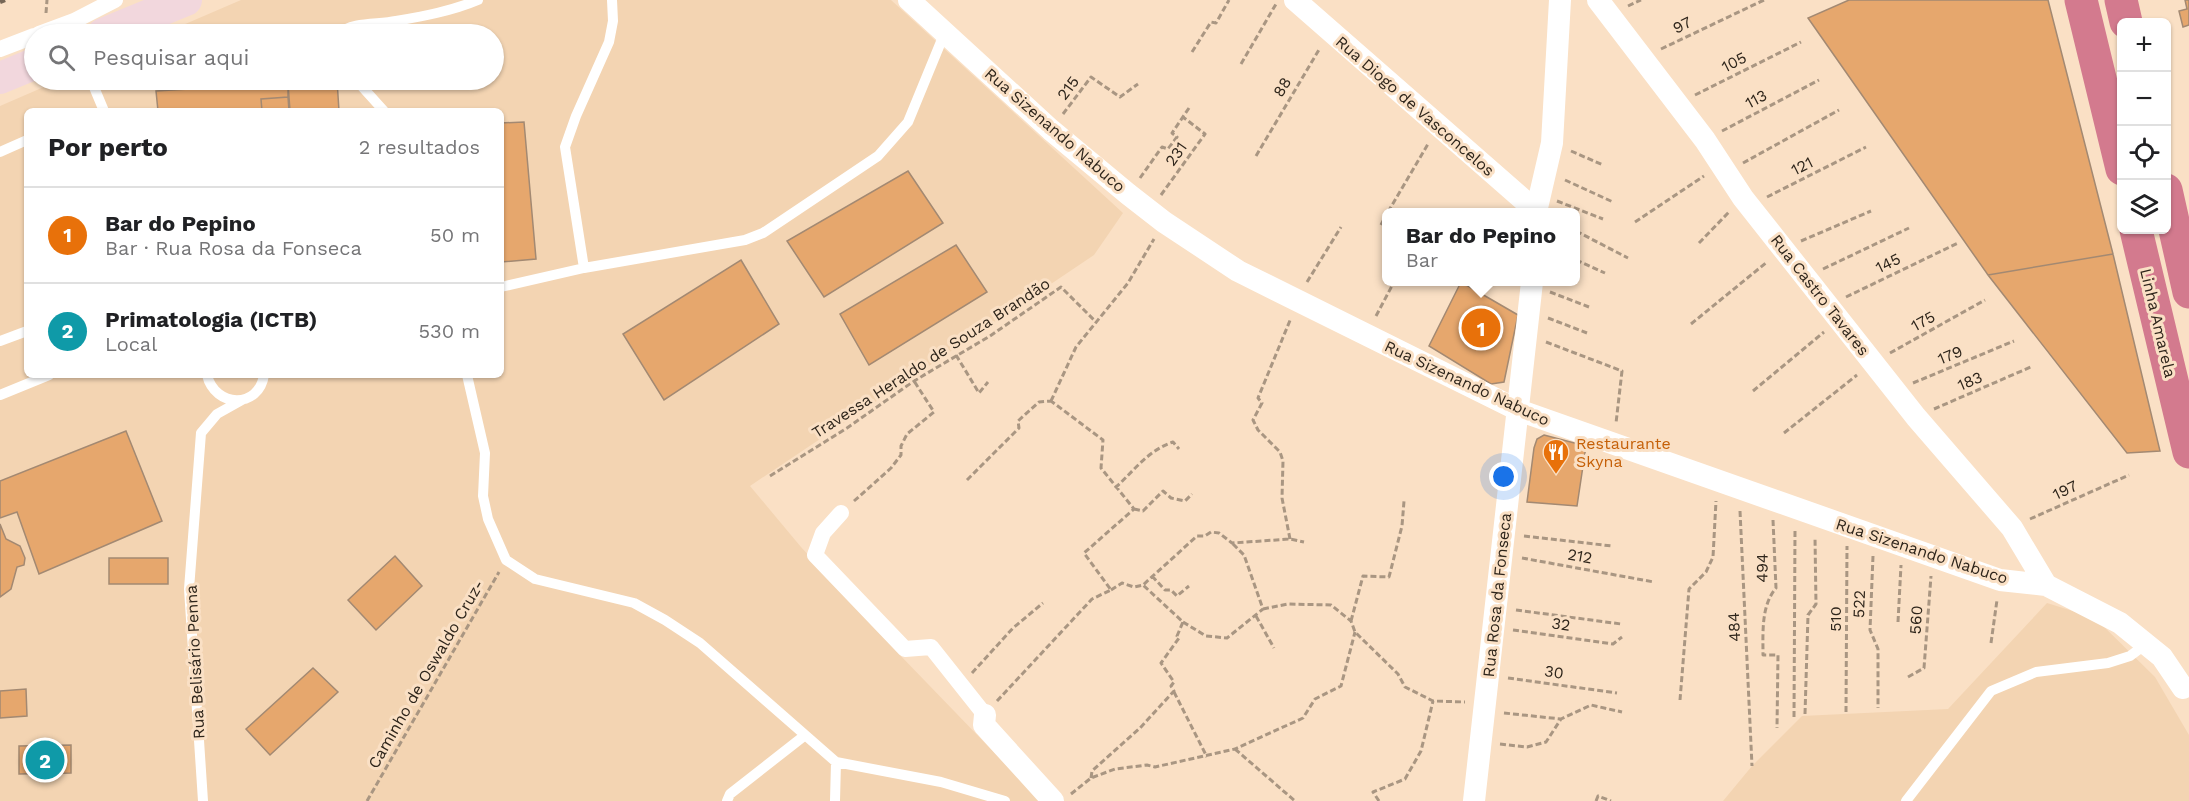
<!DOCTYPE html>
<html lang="pt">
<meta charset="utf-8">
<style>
body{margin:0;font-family:"Work Sans",sans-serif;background:#f6f6f6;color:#202124}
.controls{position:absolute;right:18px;top:18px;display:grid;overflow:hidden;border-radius:9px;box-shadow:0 2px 4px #0004}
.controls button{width:54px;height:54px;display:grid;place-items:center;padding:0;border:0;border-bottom:2px solid #e0e0e0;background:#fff;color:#202124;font:30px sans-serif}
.you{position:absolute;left:1504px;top:477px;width:21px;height:21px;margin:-15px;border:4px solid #fff;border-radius:50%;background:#1a73e8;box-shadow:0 0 0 9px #1a73e833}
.badge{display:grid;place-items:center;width:39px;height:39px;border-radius:50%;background:#111827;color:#fff;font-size:20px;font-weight:700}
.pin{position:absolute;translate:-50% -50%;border:3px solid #fff;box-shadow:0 2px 6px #0006}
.popup{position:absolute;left:1382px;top:208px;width:198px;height:78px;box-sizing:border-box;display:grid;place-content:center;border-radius:9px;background:#fff;filter:drop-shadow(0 2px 4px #0005);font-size:20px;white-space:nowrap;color:#757577}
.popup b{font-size:22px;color:#202124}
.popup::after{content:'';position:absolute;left:50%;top:100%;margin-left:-12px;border:12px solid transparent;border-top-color:#fff}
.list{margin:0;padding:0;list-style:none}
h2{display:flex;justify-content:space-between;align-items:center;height:78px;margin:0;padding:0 24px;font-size:26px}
h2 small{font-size:20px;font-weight:400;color:#757577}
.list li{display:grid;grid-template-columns:39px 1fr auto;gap:18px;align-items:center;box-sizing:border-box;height:96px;padding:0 24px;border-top:2px solid #e0e0e0}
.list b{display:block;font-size:22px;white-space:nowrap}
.list p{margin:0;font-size:20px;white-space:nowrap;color:#757577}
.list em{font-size:20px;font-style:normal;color:#757577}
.icon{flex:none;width:33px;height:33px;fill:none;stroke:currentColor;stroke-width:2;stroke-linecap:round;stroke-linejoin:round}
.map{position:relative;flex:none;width:2189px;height:801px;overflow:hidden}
.search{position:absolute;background:#fff;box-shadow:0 2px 4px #0004;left:24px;top:24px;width:480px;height:66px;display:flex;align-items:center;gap:15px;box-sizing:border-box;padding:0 21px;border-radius:33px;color:#757577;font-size:22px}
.panel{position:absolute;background:#fff;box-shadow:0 2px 4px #0004;left:24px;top:108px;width:480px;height:270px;border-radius:9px}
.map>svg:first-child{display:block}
.built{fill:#f3d4b2;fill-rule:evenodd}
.building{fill:#e6a76d;stroke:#a38972;stroke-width:1.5}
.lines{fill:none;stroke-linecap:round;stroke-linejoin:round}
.path{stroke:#a99682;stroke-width:3;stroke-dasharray:6 3;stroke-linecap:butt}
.service{stroke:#fff;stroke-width:10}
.pedestrian{stroke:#fff;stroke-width:16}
.minor{stroke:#fff;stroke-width:22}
.secondary{stroke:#f2d7dd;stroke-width:32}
.motorway{stroke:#d37a8e;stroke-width:33}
.rail{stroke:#766757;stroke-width:4.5;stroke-dasharray:8 8;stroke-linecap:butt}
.labels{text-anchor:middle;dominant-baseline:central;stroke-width:6;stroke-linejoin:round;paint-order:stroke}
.street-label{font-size:16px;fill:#2e251b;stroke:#fae0c5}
.food-label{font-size:16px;fill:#c56008;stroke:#fae0c5;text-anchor:start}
</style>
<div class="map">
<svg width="2189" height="801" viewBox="0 0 2189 801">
<rect width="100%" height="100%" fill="#fae0c5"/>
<path class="built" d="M 241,0 L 891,0 L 1123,213 L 1094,255 L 750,486 L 801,547 L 898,653 L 1041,801 L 0,801 L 0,106 L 60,80 L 494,80 L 494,34 L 162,34 ZM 27,111 L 501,111 L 501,375 L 27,375 Z
M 2047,603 L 2095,618 L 2155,677 L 2189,735 L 2189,801 L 1723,801 L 1752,766 L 1802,716 L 1948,709 Z"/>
<path class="building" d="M 1849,0 L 2048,0 L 2113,254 L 1988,275 L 1808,18 Z
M 2185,0 L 2189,0 L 2189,25 L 2183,27 L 2179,11 L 2187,9 Z
M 337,80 L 339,111 L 290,111 L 288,83 Z
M 288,83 L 288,97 L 261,99 L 262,111 L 158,111 L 156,91 Z
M 288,97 L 289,111 L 262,111 L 261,99 Z
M 524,122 L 536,259 L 501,262 L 501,123 Z
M 908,171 L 943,223 L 824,297 L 787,241 Z
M 956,245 L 987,292 L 869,365 L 840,314 Z
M 2113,254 L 2160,451 L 2127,453 L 1988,275 Z
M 741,260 L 779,324 L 664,400 L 623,334 Z
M 1461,282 L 1518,315 L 1504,382 L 1491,384 L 1429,346 Z
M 126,431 L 162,521 L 39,574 L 17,512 L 0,518 L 0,481 Z
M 1544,435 L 1586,446 L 1577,506 L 1527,502 L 1534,448 L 1537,439 Z
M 0,524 L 6,539 L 20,546 L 25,558 L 24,565 L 17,567 L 11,589 L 0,597 Z
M 395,556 L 422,586 L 376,630 L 348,600 Z
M 109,558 L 168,558 L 168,584 L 109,584 Z
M 313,668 L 338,692 L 270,755 L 246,729 Z
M 26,689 L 27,716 L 0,718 L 0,691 Z
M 71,745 L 71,773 L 19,774 L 19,746 Z"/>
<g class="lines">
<path class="path" d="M 1628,6 L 1641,0
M 46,13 L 47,0
M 1661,49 L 1764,0
M 1192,52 L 1211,22 L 1216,23 L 1229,0
M 1241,64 L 1276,4
M 1695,95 L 1801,42
M 1063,114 L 1091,77 L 1120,97 L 1138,84
M 1722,131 L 1819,80
M 1571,151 L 1603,165
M 1256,156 L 1320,48
M 1743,163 L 1839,110
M 1140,178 L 1162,147 L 1168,149 L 1177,137 L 1172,133 L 1189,108
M 1565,180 L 1613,202
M 1161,195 L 1205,134 L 1183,117
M 1767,197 L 1866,147
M 1557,201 L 1603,219
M 1388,212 L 1428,144
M 1635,222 L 1704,176
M 1381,225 L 1386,215
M 1576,231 L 1628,258
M 1801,241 L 1871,211
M 1699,243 L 1729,212
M 1576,260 L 1605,273
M 1823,269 L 1909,228
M 1307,282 L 1341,227
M 1550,292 L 1589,307
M 1846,297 L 1958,243
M 1376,316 L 1394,282
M 1548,318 L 1587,333
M 1691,324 L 1767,262
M 1546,342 L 1622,371 L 1616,423
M 1890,353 L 1985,300
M 956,355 L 979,393 L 988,382
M 1913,383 L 2014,341
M 1753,391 L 1824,332
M 1051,401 L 1076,347 L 1128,283 L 1154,239
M 1934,409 L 2033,366
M 1784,433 L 1857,375
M 770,476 L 847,428 L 914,381 L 990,336 L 1061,287 L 1097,323
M 967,480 L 1019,428 L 1018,421 L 1039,402 L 1051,401
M 1115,488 C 1134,471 1147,451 1173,442 L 1179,449
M 854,501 L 891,468 L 901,455 L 901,446 L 907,434 L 934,412 L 914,381
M 1134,509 L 1143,511 L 1163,491 L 1171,498 L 1185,501 L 1192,494
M 1740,511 L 1752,766
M 2030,519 L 2129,475
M 1773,520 L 1776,588 C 1761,606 1763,632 1763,655 L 1778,655 L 1777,728
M 1524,536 L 1612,546
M 1290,539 L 1282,498 L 1283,461 L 1280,452 L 1258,430 L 1253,420 L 1262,403 L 1258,398 L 1291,318
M 1233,544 L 1244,555 L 1263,609
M 1873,556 L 1870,630 L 1878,649 L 1878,708
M 1522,558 L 1654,582
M 1152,576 L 1165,590 L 1171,590 L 1177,596 L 1189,586
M 1111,590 L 1122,583 L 1134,587 L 1143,585 L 1197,536 L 1205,536 L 1211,532 L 1219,533 L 1232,543 L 1290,539 L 1304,542
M 1263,609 L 1288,604 L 1331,605 L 1351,621 L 1355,632 L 1398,674 L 1405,687 L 1433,701 L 1465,702
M 1516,610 L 1621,624
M 1256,616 L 1274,648
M 1351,621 L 1363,576 L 1389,577 L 1402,526 L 1404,501
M 1183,622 L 1206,636 L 1227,638 L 1263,609
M 1898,622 L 1901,565
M 1513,630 L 1613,644 L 1622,637
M 1991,643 L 1997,600
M 972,673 L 1013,628 L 1043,603
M 1908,677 L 1924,668 L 1931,576
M 1508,678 L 1617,693
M 1174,692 L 1207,757
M 1680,700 L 1689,589 L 1706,572 L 1713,557 L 1716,501
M 997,701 L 1092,599 L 1111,590 L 1084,553 L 1134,509 L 1101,468 L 1103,440 L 1051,401
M 1846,712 L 1847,546
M 1504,713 L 1561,719
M 1805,714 L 1808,615 L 1816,604 L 1815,537
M 1794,717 L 1795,530
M 1500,744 L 1527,747 L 1546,742 L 1561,719 L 1591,705 L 1622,712
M 1235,749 L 1295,801
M 1091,778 L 1092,771 L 1140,728 L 1174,691 L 1171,686 L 1174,682 L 1161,663 L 1179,638 L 1177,636 L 1183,622 L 1143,585
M 1071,794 L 1091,778 L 1115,769 L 1147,765 L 1155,767 L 1235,749 L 1303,718 L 1315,699 L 1341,686 L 1355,632
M 367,801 L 499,572
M 1379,801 L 1373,792 L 1405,779 L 1421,751 L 1433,701
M 1596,801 L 1598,796 L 1611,801"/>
<path class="service" d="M 338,34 C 354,21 377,25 396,21 C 424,16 452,11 478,0
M 91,80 L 104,111
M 356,80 L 384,111
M 0,152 L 27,140
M 584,268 L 565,147 L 576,116 L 609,42 L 613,21 L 612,0
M 501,287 L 584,268 L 745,240 L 763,233 L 878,156 L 908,122 L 945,32
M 0,341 L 27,331
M 207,375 C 215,408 259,409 264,375
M 467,375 L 485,453 L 483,496 L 488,519 L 506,560 L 535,579 L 634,603 L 665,620 L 700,643 L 836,762 L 941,782 L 1005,801
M 0,395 L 49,375
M 203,801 L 189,589 L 201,433 L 217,414 L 242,400
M 727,801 L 730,794 L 804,736
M 835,801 L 836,762
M 1906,801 L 1991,691 L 2036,672 L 2108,663 L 2130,656 L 2146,644"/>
<path class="pedestrian" d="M 39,34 L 74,21 L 115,0
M 0,49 L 34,36
M 841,513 L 823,533 L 815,555 L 905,649 L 931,647 L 985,715"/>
<path class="minor" d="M 909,0 L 1051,130 L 1128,194 L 1164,222 L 1238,271 L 1518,410 L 2000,580 L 2046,585 L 2120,623 L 2162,657 L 2183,688
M 1295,0 L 1536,211
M 1598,0 L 1705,140 L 1743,198 L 1916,417 L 2012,528 L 2046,585
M 1536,212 L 1552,143 L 1560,0
M 985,715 L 984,725 L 1053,801
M 1474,801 L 1532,282"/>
<path class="secondary" d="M 103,34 L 186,0
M 0,78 L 34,64"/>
<path class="motorway" d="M 2081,0 L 2122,169
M 2121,0 L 2126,22
M 2166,190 L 2189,292
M 2136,230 L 2189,452"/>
<path class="rail" d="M 0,2 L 5,0"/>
</g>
<defs>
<g id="restaurant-pin" transform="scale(1.35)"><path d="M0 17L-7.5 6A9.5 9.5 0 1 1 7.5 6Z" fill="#e8710a" stroke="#fae0c5"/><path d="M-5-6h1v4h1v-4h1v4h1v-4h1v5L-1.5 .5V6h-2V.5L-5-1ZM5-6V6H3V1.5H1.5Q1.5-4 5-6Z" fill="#fff"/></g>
</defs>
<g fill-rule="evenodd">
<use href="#restaurant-pin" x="1556" y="452"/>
</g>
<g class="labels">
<g class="street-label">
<text transform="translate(1682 25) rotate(-25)">97</text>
<text transform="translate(1734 62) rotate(-27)">105</text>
<text transform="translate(1282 87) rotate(-59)">88</text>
<text transform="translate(1068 88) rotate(-53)">215</text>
<text transform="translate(1756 99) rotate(-28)">113</text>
<text transform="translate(1415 106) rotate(41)">Rua Diogo de Vasconcelos</text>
<text transform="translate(1055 130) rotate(41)">Rua Sizenando Nabuco</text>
<text transform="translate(1176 154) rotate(-55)">231</text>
<text transform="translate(1802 166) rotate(-27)">121</text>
<text transform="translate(1888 263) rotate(-26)">145</text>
<text transform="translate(1820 295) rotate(52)">Rua Castro Tavares</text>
<text transform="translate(1923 321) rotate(-29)">175</text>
<text transform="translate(2158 323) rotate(77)">Linha Amarela</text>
<text transform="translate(1950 355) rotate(-22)">179</text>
<text transform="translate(931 358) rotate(-33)">Travessa Heraldo de Souza Brandão</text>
<text transform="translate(1970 381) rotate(-23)">183</text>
<text transform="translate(1467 383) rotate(25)">Rua Sizenando Nabuco</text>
<text transform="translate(2065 490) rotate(-25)">197</text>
<text transform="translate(1922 551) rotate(18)">Rua Sizenando Nabuco</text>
<text transform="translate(1580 556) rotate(10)">212</text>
<text transform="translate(1762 568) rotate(-89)">494</text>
<text transform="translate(1497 595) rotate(-84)">Rua Rosa da Fonseca</text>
<text transform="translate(1859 604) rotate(-88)">522</text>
<text transform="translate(1835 619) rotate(-90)">510</text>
<text transform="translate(1916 620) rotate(-86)">560</text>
<text transform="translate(1561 624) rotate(8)">32</text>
<text transform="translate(1734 627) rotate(-93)">484</text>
<text transform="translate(195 662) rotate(-93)">Rua Belisário Penna</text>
<text transform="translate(1554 672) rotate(8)">30</text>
<text transform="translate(426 674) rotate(-60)">Caminho de Oswaldo Cruz-</text>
</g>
<g class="food-label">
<text x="1576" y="443">Restaurante<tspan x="1576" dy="18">Skyna</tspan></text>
</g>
</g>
</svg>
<div class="controls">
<button>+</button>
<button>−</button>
<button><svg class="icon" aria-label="locate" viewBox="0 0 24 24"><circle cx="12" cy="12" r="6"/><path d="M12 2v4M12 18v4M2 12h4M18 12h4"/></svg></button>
<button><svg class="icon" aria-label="layers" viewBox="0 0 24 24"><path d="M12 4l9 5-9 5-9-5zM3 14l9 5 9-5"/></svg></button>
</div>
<div class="you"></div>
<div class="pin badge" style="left:1481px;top:328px;background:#e8710a">1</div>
<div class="popup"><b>Bar do Pepino</b>Bar</div>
<div class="pin badge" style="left:45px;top:760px;background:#0f9aa8">2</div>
<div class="search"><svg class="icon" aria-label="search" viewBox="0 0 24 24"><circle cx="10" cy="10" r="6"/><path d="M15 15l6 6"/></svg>Pesquisar aqui</div>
<section class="panel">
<h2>Por perto<small>2 resultados</small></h2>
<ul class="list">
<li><span class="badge" style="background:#e8710a">1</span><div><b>Bar do Pepino</b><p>Bar · Rua Rosa da Fonseca</p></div><em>50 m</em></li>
<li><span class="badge" style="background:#0f9aa8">2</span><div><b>Primatologia (ICTB)</b><p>Local</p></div><em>530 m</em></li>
</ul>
</section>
</div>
